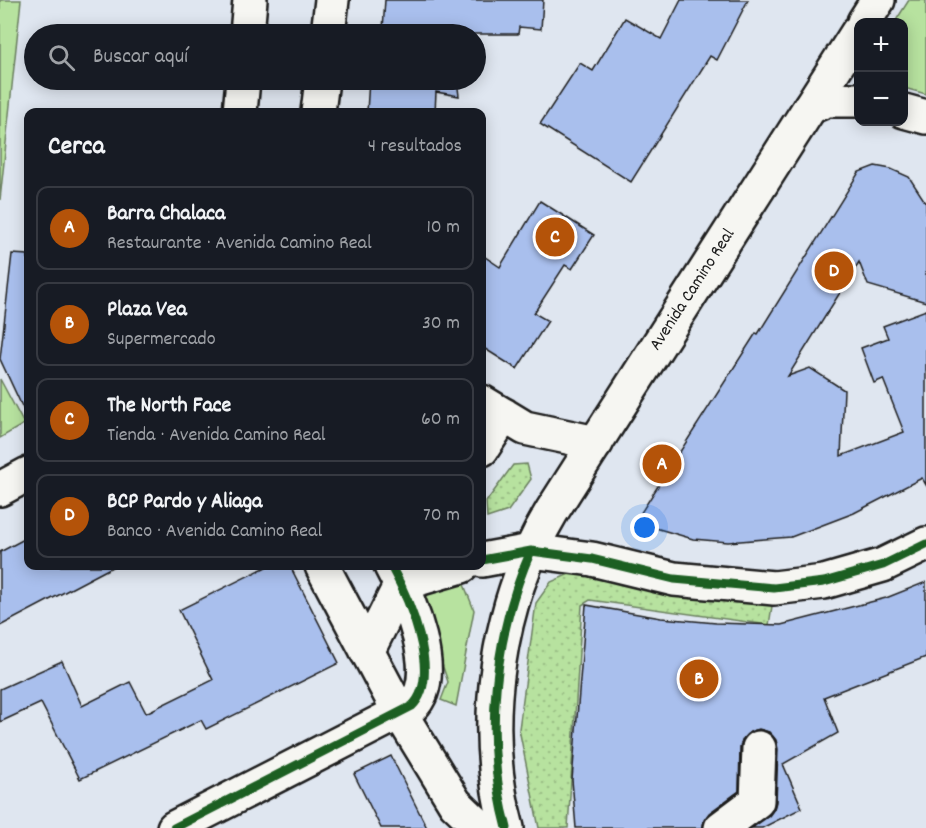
<!DOCTYPE html>
<html lang="es">
<meta charset="utf-8">
<style>
body{margin:0;font-family:Dekko,sans-serif;background:#20242c;color:#f1f3f6}
.controls{position:absolute;right:18px;top:18px;display:grid;overflow:hidden;border-radius:12px;box-shadow:0 3px 15px #0003}
.controls button{width:54px;height:54px;display:grid;place-items:center;padding:0;border:0;border-bottom:2px solid #363941;background:#171b24;color:#f1f3f6;font:30px sans-serif}
.you{position:absolute;left:645px;top:528px;width:21px;height:21px;margin:-15px;border:4px solid #fff;border-radius:50%;background:#1a73e8;box-shadow:0 0 0 9px #1a73e833}
.badge{display:grid;place-items:center;width:39px;height:39px;border-radius:50%;background:#b45309;color:#fff;font-size:20px;font-weight:700}
.pin{position:absolute;translate:-50% -50%;border:3px solid #fff;box-shadow:0 2px 6px #0006}
.list{margin:0;padding:0;list-style:none}
h2{display:flex;justify-content:space-between;align-items:center;height:78px;margin:0;padding:0 24px;font-size:26px}
h2 small{font-size:20px;font-weight:400;color:#9ea1a6}
.list li{display:grid;grid-template-columns:39px 1fr auto;gap:18px;align-items:center;box-sizing:border-box;height:84px;margin:0 12px 12px;padding:0 12px;border:2px solid #363941;border-radius:12px}
.list b{display:block;font-size:22px;white-space:nowrap}
.list p{margin:0;font-size:20px;white-space:nowrap;color:#9ea1a6}
.list em{font-size:20px;font-style:normal;color:#9ea1a6}
.icon{flex:none;width:33px;height:33px;fill:none;stroke:currentColor;stroke-width:2;stroke-linecap:round;stroke-linejoin:round}
.map{position:relative;flex:none;width:926px;height:828px;overflow:hidden}
.search{position:absolute;background:#171b24;box-shadow:0 3px 15px #0003;left:24px;top:24px;width:462px;height:66px;display:flex;align-items:center;gap:15px;box-sizing:border-box;padding:0 21px;border-radius:33px;color:#9ea1a6;font-size:22px}
.panel{position:absolute;background:#171b24;box-shadow:0 3px 15px #0003;left:24px;top:108px;width:462px;height:462px;border-radius:12px}
.map>svg:first-child{display:block}
.grass{fill:url(#grass-dots);stroke:#6a7f5e;stroke-width:1.5}
.park{fill:#b7e29f;stroke:#6a7f5e;stroke-width:1.5}
.building{fill:#a9bfed;stroke:#1c1c1c;stroke-width:1.5}
.lines{fill:none;stroke-linecap:round;stroke-linejoin:round}
.minor-casing{stroke:#1c1c1c;stroke-width:38}
.major-casing{stroke:#1c1c1c;stroke-width:38}
.minor{stroke:#f6f6f2;stroke-width:33}
.major{stroke:#f6f6f2;stroke-width:33}
.cycleway-casing{stroke:#f6f6f2;stroke-width:13}
.cycleway{stroke:#1b5e20;stroke-width:9}
.labels{text-anchor:middle;dominant-baseline:central;stroke-width:4.5;stroke-linejoin:round;paint-order:stroke}
.street-label{font-size:18px;fill:#1c1c1c;stroke:#f6f6f2}
</style>
<div class="map">
<svg width="926" height="828" viewBox="0 0 926 828">
<defs>
<pattern id="grass-dots" width="8" height="8" patternUnits="userSpaceOnUse" patternTransform="scale(1.5)"><rect width="8" height="8" fill="#b7e29f"/><path d="M2 2h.1M6 6h.1" fill="none" stroke="#9dc188" stroke-width="1.8" stroke-linecap="round"/></pattern>
</defs>
<rect width="100%" height="100%" fill="#dfe6f0"/>
<filter id="ink" filterUnits="userSpaceOnUse"><feTurbulence type="fractalNoise" baseFrequency=".0167" numOctaves="2"/><feDisplacementMap in="SourceGraphic" scale="12" xChannelSelector="R" yChannelSelector="G"/><feConvolveMatrix kernelMatrix="1 2 1 2 8 2 1 2 1" color-interpolation-filters="sRGB"/></filter>
<g filter="url(#ink)">
<path class="grass" d="M 527,464 L 531,479 L 508,511 L 487,518 L 486,502 L 513,465 Z
M 574,572 L 773,600 L 769,625 L 590,600 L 582,605 L 568,828 L 539,828 L 519,729 L 536,603 L 551,582 Z"/>
<path class="park" d="M 0,0 L 21,0 L 0,200 Z
M 909,0 L 926,0 L 926,94 L 904,88 L 904,22 L 895,22 Z
M 0,379 L 24,424 L 0,438 Z
M 414,581 L 463,582 L 474,610 L 456,706 L 441,700 L 448,682 Z"/>
<path class="building" d="M 385,0 L 543,0 L 541,29 L 519,27 L 518,34 L 376,34 L 377,28 L 383,29 Z
M 681,0 L 748,0 L 717,60 L 710,56 L 631,182 L 540,124 L 580,63 L 593,71 L 625,18 L 661,39 Z
M 369,80 L 457,80 L 459,96 L 436,92 L 435,112 L 367,112 Z
M 875,166 L 891,169 L 909,177 L 926,203 L 926,302 L 868,285 L 859,262 L 788,376 L 810,368 L 844,390 L 841,456 L 904,432 L 883,379 L 874,383 L 861,348 L 888,338 L 883,326 L 926,310 L 926,485 L 922,478 L 854,513 L 791,537 L 728,542 L 693,539 L 635,522 L 756,333 L 758,334 L 859,172 Z
M 540,201 L 594,235 L 572,269 L 565,265 L 534,313 L 548,321 L 517,369 L 482,347 L 482,255 L 500,267 Z
M 12,254 L 28,255 L 28,419 L 0,359 Z
M 28,537 L 28,566 L 114,566 L 0,626 L 0,552 Z
M 268,566 L 290,566 L 339,663 L 206,729 L 201,720 L 80,779 L 41,703 L 0,722 L 0,689 L 62,661 L 82,706 L 130,682 L 146,713 L 213,680 L 179,610 Z
M 926,582 L 926,657 L 824,697 L 838,733 L 783,764 L 802,808 L 762,828 L 752,828 L 769,816 L 774,809 L 776,802 L 778,749 L 776,740 L 769,732 L 759,729 L 750,732 L 743,739 L 740,747 L 739,791 L 709,813 L 704,820 L 703,828 L 576,828 L 572,780 L 586,605 L 661,618 L 716,623 L 781,625 L 886,598 Z
M 391,756 L 427,828 L 381,828 L 354,774 Z"/>
<g class="lines">
<g class="minor-casing">
<path id="minor" d="M 247,34 L 250,0
M 328,34 L 332,0
M 810,107 L 827,100 L 858,100
M 904,111 L 926,117
M 240,112 L 243,80
M 318,112 L 322,80
M 482,402 L 525,428 L 596,443
M 482,449 L 504,415
M 0,489 L 28,474
M 482,560 L 531,551 L 592,559 L 674,579 L 774,588 L 824,582 L 883,565 L 926,544
M 322,566 L 400,713 L 455,803 L 481,828
M 367,652 L 401,584 L 462,566
M 174,828 L 412,706 C 443,676 408,597 391,566
M 721,828 L 757,801 L 759,748"/>
</g>
<g class="major-casing">
<path id="major" d="M 864,22 L 878,0
M 507,828 C 479,725 497,603 552,511 L 858,32"/>
</g>
<use href="#minor" class="minor"/>
<use href="#major" class="major"/>
<g class="cycleway-casing">
<path id="cycleway" d="M 482,560 L 531,551 L 592,559 L 674,579 L 774,588 L 824,582 L 883,565 L 926,544
M 174,828 L 412,706 C 443,676 408,597 391,566
M 507,828 C 483,740 494,634 531,551"/>
</g>
<use href="#cycleway" class="cycleway"/>
</g>
</g>
<g class="labels">
<g class="street-label">
<text transform="translate(693 290) rotate(-57)">Avenida Camino Real</text>
</g>
</g>
</svg>
<div class="controls">
<button>+</button>
<button>−</button>
</div>
<div class="you"></div>
<div class="pin badge" style="left:662px;top:464px">A</div>
<div class="pin badge" style="left:699px;top:679px">B</div>
<div class="pin badge" style="left:555px;top:237px">C</div>
<div class="pin badge" style="left:834px;top:271px">D</div>
<div class="search"><svg class="icon" aria-label="search" viewBox="0 0 24 24"><circle cx="10" cy="10" r="6"/><path d="M15 15l6 6"/></svg>Buscar aquí</div>
<section class="panel">
<h2>Cerca<small>4 resultados</small></h2>
<ul class="list">
<li><span class="badge">A</span><div><b>Barra Chalaca</b><p>Restaurante · Avenida Camino Real</p></div><em>10 m</em></li>
<li><span class="badge">B</span><div><b>Plaza Vea</b><p>Supermercado</p></div><em>30 m</em></li>
<li><span class="badge">C</span><div><b>The North Face</b><p>Tienda · Avenida Camino Real</p></div><em>60 m</em></li>
<li><span class="badge">D</span><div><b>BCP Pardo y Aliaga</b><p>Banco · Avenida Camino Real</p></div><em>70 m</em></li>
</ul>
</section>
</div>
